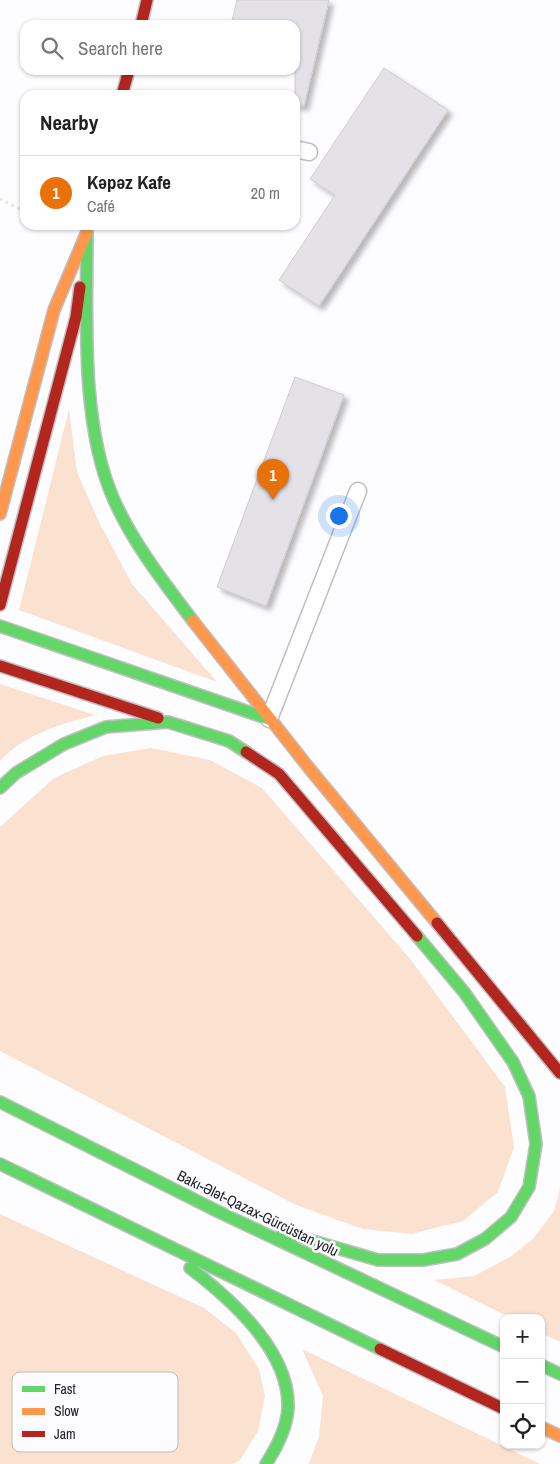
<!DOCTYPE html>
<meta charset="utf-8">
<style>
body{margin:0;font-family:"Archivo Narrow",sans-serif;background:#f2f2f2;color:#222}
.controls{position:absolute;right:15px;bottom:15px;display:grid;overflow:hidden;border-radius:10px;box-shadow:0 1px 4px #0004}
.controls button{width:45px;height:45px;display:grid;place-items:center;padding:0;border:0;border-bottom:1px solid #e0e0e0;background:#fff;color:#222;font:25px sans-serif}
.you{position:absolute;left:338px;top:515px;width:18px;height:18px;margin:-12px;border:4px solid #fff;border-radius:50%;background:#1a73e8;box-shadow:0 0 0 8px #1a73e833}
.badge{display:grid;place-items:center;width:32px;height:32px;border-radius:50%;background:#ea580c;color:#fff;font-size:16px;font-weight:700}
.pin{position:absolute;translate:-50% -41px;filter:drop-shadow(0 1px 2px #0008)}
.pin::after{content:'';position:absolute;top:26px;width:18px;height:15px;background:inherit;clip-path:polygon(0 0,100% 0,50% 100%)}
.list{margin:0;padding:0;list-style:none}
h2{display:flex;justify-content:space-between;align-items:center;height:65px;margin:0;padding:0 20px;font-size:21px}
h2 small{font-size:16px;font-weight:400;color:#767676}
.list li{display:grid;grid-template-columns:32px 1fr auto;gap:15px;align-items:center;box-sizing:border-box;height:75px;padding:0 20px;border-top:1px solid #e0e0e0}
.list b{display:block;font-size:19px;white-space:nowrap}
.list p{margin:0;font-size:16px;white-space:nowrap;color:#767676}
.list em{font-size:16px;font-style:normal;color:#767676}
.icon{flex:none;width:28px;height:28px;fill:none;stroke:currentColor;stroke-width:2;stroke-linecap:round;stroke-linejoin:round}
.map{position:relative;flex:none;width:560px;height:1464px;overflow:hidden}
.search{position:absolute;background:#fff;box-shadow:0 1px 4px #0004;left:20px;top:20px;width:280px;height:55px;display:flex;align-items:center;gap:12px;box-sizing:border-box;padding:0 18px;border-radius:15px;color:#767676;font-size:19px}
.panel{position:absolute;background:#fff;box-shadow:0 1px 4px #0004;left:20px;top:90px;width:280px;height:140px;border-radius:15px}
.map>svg:first-child{display:block}
.green{fill:#fbe2d0}
.building{fill:#e4e2e7;stroke:#cecdd1;filter:url(#shadow)}
.lines{fill:none;stroke-linecap:round;stroke-linejoin:round}
.lane-casing{stroke:#bfbec2;stroke-width:19}
.fast-casing{stroke:#bfbec2;stroke-width:14}
.slow-casing{stroke:#bfbec2;stroke-width:14}
.jam-casing{stroke:#bfbec2;stroke-width:14}
.path{stroke:#e2e2e2;stroke-width:3;stroke-dasharray:2.5 4;stroke-linecap:butt}
.lane{stroke:#fff;stroke-width:16}
.fast{stroke:#63d668;stroke-width:11}
.slow{stroke:#ff974d;stroke-width:11}
.jam{stroke:#b3261e;stroke-width:11}
.labels{text-anchor:middle;dominant-baseline:central;stroke-width:5;stroke-linejoin:round;paint-order:stroke}
.street-label{font-size:15px;fill:#232228;stroke:#fcfbff}
.key{fill:#fcfbff;stroke:#bbbabe;stroke-width:1}
.key-label{font-size:14px;fill:#232228}
</style>
<div class="map">
<svg width="560" height="1464" viewBox="0 0 560 1464">
<defs>
<filter id="shadow"><feDropShadow dx="4.5" dy="4.5" stdDeviation="2.5" flood-color="#0004"/></filter>
</defs>
<rect width="100%" height="100%" fill="#fdfcfe"/>
<path class="green" d="M 69,409 L 77,472 L 99,522 L 132,584 L 217,682 L 19,610 Z
M 0,684 L 95,715 C 59,725 26,733 0,761 Z
M 151,748 L 210,760 L 262,788 L 411,960 L 505,1087 L 514,1147 L 498,1192 L 463,1221 L 411,1234 L 363,1229 L 296,1205 L 0,1051 L 0,827 L 54,778 L 103,756 Z
M 560,1189 L 560,1342 L 541,1333 L 541,1318 L 511,1318 L 434,1280 L 474,1276 L 510,1257 L 533,1239 L 554,1211 Z
M 0,1214 L 204,1308 L 236,1333 L 259,1369 L 265,1396 L 258,1431 L 240,1460 L 233,1464 L 0,1464 Z
M 302,1349 L 540,1464 L 309,1464 L 319,1436 L 323,1396 Z"/>
<path class="building" d="M 237,0 L 329,0 L 304,106 L 295,105 L 295,25 L 231,25 Z
M 384,68 L 448,110 L 319,306 L 279,280 L 335,195 L 310,179 Z
M 295,377 L 344,395 L 266,606 L 217,587 Z"/>
<g class="lines">
<g class="lane-casing">
<path id="lane" d="M 295,149 L 309,152
M 269,719 L 358,491"/>
</g>
<g class="fast-casing">
<path id="fast" d="M 87,232 C 87,314 80,424 114,500 C 133,543 165,584 193,621
M 0,626 L 269,719
M 0,788 L 16,773 L 64,744 L 106,727 L 168,722 L 229,741 L 246,752
M 0,1102 L 219,1212 L 504,1347
M 0,1164 L 380,1349
M 282,1232 L 378,1260 L 423,1260 L 457,1254 L 485,1239 L 511,1217 L 529,1187 L 536,1144 L 529,1096 L 513,1062 L 464,992 L 417,936
M 190,1268 C 231,1299 290,1352 288,1408 C 287,1428 277,1447 266,1464
M 541,1365 L 560,1374"/>
</g>
<g class="slow-casing">
<path id="slow" d="M 0,514 L 54,310 L 87,232
M 193,621 L 309,768 L 437,923
M 541,1427 L 560,1436"/>
</g>
<g class="jam-casing">
<path id="jam" d="M 141,25 L 147,0
M 122,95 L 129,70
M 0,605 L 76,317 L 80,287
M 0,666 L 158,718
M 246,752 L 279,774 L 417,936
M 437,923 L 560,1073
M 380,1349 L 504,1409"/>
</g>
<path class="path" d="M 0,199 L 25,212"/>
<use href="#lane" class="lane"/>
<use href="#fast" class="fast"/>
<use href="#slow" class="slow"/>
<use href="#jam" class="jam"/>
</g>
<g class="labels">
<g class="street-label">
<text transform="translate(258 1213) rotate(26)">Bakı-Ələt-Qazax-Gürcüstan yolu</text>
</g>
</g>
<rect x="12" y="1372" width="166" height="80" rx="8" class="key"/>
<rect x="22" y="1386" width="23" height="6" fill="#63d668"/>
<rect x="22" y="1408" width="23" height="7" fill="#ff974d"/>
<rect x="22" y="1431" width="23" height="6" fill="#b3261e"/>
<g class="key-label">
<text x="54" y="1394">Fast</text>
<text x="54" y="1416">Slow</text>
<text x="54" y="1439">Jam</text>
</g>
</svg>
<div class="controls">
<button>+</button>
<button>−</button>
<button><svg class="icon" aria-label="locate" viewBox="0 0 24 24"><circle cx="12" cy="12" r="6"/><path d="M12 2v4M12 18v4M2 12h4M18 12h4"/></svg></button>
</div>
<div class="you"></div>
<div class="pin badge" style="left:273px;top:500px;background:#e8710a">1</div>
<div class="search"><svg class="icon" aria-label="search" viewBox="0 0 24 24"><circle cx="10" cy="10" r="6"/><path d="M15 15l6 6"/></svg>Search here</div>
<section class="panel">
<h2>Nearby<small></small></h2>
<ul class="list">
<li><span class="badge" style="background:#e8710a">1</span><div><b>Kəpəz Kafe</b><p>Café</p></div><em>20 m</em></li>
</ul>
</section>
</div>
